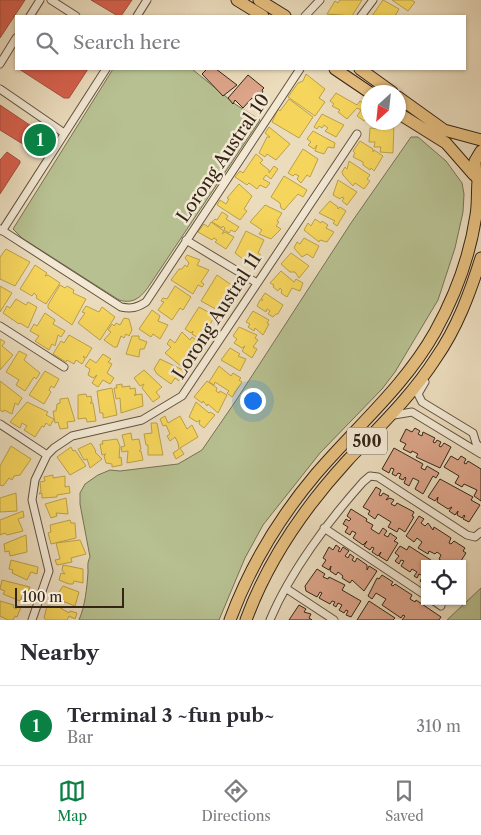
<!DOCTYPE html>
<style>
body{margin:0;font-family:"Libre Caslon Text",serif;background:#f2f2f3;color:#2b2b33}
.controls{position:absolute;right:15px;bottom:15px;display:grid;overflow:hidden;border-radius:0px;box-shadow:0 1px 4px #0004}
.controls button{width:45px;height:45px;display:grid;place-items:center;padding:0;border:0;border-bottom:1px solid #e1e1e2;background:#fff;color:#2b2b33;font:25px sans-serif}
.compass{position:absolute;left:361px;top:85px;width:45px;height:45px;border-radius:50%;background:#fff;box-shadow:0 1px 4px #0004;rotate:207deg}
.scale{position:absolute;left:15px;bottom:12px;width:109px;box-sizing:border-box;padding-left:5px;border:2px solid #342416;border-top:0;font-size:14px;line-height:18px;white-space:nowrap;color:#342416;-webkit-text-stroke:4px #f2e8d4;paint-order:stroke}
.you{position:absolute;left:252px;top:400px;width:18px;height:18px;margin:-12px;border:4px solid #fff;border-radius:50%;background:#1a73e8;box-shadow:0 0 0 8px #1a73e833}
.badge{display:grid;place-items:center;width:32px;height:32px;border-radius:50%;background:#0b8043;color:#fff;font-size:16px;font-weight:700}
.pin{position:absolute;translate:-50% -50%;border:2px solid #fff;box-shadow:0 1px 5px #0006}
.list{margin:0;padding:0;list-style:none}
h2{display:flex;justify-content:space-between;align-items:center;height:65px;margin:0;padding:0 20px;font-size:21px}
h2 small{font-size:16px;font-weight:400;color:#7c7c81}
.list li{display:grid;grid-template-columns:32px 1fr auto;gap:15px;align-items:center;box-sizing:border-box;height:80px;padding:0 20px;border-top:1px solid #e1e1e2}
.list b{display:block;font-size:19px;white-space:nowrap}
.list p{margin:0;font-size:16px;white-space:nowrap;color:#7c7c81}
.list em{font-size:16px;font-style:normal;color:#7c7c81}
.icon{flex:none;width:28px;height:28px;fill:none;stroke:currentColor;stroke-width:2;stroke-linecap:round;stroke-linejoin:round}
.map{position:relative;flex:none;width:481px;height:620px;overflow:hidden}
.search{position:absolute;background:#fff;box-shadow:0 1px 4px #0004;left:15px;right:15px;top:15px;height:55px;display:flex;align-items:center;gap:12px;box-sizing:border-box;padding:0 18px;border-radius:0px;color:#7c7c81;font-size:19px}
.sheet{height:145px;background:#fff}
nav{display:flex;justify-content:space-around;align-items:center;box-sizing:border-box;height:70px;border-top:1px solid #e1e1e2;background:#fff;font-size:14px;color:#7c7c81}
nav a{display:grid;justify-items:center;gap:2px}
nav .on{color:#0b8043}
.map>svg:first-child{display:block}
.green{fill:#b7c091;stroke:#767254}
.homes{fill:#f6d55c;stroke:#bca047}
.shops{fill:#d6604d;stroke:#a54e3c}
.building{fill:#dca489;stroke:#342416}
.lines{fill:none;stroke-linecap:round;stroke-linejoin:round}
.street-casing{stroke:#625240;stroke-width:9}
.primary-casing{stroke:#342416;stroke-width:13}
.street{stroke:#f2e8d4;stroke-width:7}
.primary{stroke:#e6be7e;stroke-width:11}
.labels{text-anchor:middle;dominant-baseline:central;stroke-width:5;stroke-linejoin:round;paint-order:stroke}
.shield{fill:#f2e8d4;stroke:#6d5f4f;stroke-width:1}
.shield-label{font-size:16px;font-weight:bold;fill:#342416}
.street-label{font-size:18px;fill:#342416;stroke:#f2e8d4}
</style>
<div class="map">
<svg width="481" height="620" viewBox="0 0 481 620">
<rect width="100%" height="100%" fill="#ebdcbd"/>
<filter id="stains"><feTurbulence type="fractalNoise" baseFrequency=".004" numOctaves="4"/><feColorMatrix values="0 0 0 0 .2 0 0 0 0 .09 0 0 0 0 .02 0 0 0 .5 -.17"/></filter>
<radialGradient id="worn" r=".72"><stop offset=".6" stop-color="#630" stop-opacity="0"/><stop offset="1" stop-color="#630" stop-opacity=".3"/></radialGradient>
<path class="green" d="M 113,69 L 192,69 L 235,104 L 260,120 L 151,283 C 143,295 135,305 119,300 L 22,238 L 13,229 Z
M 411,137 L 418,137 L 446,161 L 462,183 L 464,194 L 463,212 L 455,248 L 438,300 L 395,372 L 382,389 L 320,453 L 263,525 L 245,558 L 219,620 L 79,620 C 85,606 87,588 88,572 C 88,566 87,563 90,557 L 80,504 L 80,493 L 85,484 L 98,475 L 110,470 L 120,471 L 178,464 L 202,450 L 235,402 L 351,223 Z
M 481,588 L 481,620 L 447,620 Z"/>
<path class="homes" d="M 340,0 L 362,0 L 352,16 L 327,14 L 335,1 L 338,3 Z
M 383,0 L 399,9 L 395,16 L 372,16 Z
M 392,0 L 411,0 L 415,2 L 408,11 Z
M 306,74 L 325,89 L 319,98 L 325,102 L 315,116 L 288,97 L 298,83 L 303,81 Z
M 336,93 L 357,105 L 360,101 L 368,107 L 368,114 L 364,121 L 357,116 L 361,110 L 357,108 L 347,119 L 338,112 L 340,110 L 332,106 L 334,104 L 330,101 Z
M 289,99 L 313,117 L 299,138 L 272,122 L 278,109 L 280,111 Z
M 322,114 L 344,125 L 336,137 L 325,131 L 328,128 L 324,125 L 322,128 L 319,126 L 317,129 L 314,127 Z
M 383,122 L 394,123 L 393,153 L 380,152 L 381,147 L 374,147 L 375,142 L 369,142 L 370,128 L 383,129 Z
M 269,127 L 290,144 L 276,160 L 267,154 L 265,157 L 259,153 L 267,137 L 270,137 L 265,133 Z
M 313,131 L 335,143 L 334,148 L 328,147 L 324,154 L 315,151 L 317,145 L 314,149 L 308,145 L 311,142 L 307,139 Z
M 360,141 L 373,149 L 373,152 L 374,150 L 383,156 L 374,171 L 371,168 L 370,170 L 363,165 L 363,162 L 353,157 L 355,153 L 353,151 Z
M 303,149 L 318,159 L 310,177 L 307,175 L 301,183 L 297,179 L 299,176 L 295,174 L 293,176 L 288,173 Z
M 256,154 L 263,160 L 260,163 L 269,170 L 269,173 L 274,166 L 278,169 L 271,179 L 266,175 L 263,179 L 270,183 L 266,188 L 260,185 L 257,189 L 249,183 L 247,185 L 235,177 L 240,171 L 243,173 Z
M 349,161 L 370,175 L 367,179 L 370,181 L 364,189 L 355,183 L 353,186 L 343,175 L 342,172 L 345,167 L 347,169 Z
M 284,176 L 307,190 L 303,197 L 298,194 L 284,210 L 281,208 L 280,203 L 271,197 Z
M 338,180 L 357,192 L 347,205 L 342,201 L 344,198 L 342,197 L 340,199 L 333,195 Z
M 239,184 L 252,196 L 244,209 L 247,211 L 240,220 L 217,205 L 220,200 L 226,204 L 229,199 L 227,198 Z
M 330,201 L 338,207 L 338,209 L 340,207 L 346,211 L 337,226 L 333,223 L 335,221 L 319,213 Z
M 265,205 L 282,213 L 277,221 L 279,222 L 276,226 L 281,229 L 271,239 L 259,234 L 262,230 L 250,222 Z
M 222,212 L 228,216 L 226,219 L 239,227 L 235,232 L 231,230 L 229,233 L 224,230 L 225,228 L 223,226 L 222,228 L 212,222 L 215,219 L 217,220 Z
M 315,219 L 321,223 L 322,221 L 328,225 L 326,228 L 334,232 L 327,242 L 320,240 L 319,242 L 304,230 L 308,223 L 311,226 Z
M 211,222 L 224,231 L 222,234 L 225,232 L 234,237 L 226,249 L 215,242 L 217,240 L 214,238 L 212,240 L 198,232 L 204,224 L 208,227 Z
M 246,231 L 264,240 L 258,253 L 262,256 L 255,268 L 235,253 Z
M 304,238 L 319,246 L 313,258 L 307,254 L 302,257 L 294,248 L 297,242 L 300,244 Z
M 6,249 L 30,262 L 15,286 L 0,279 L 0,257 Z
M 291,253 L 309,266 L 299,278 L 295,272 L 290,272 L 281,264 Z
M 187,255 L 200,260 L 197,265 L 209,270 L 201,282 L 204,284 L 202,287 L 198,285 L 193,294 L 171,280 L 179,269 L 182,269 L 185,265 L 187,267 L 189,263 L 185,258 Z
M 35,265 L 47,273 L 45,276 L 48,275 L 60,283 L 46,304 L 36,298 L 37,296 L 34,293 L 32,296 L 20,289 Z
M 281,271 L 294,282 L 296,279 L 303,283 L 300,291 L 292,288 L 287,297 L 281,293 L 282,290 L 280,288 L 278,291 L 273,287 L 274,285 L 270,283 Z
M 217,275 L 236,288 L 229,301 L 232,303 L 225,314 L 201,301 Z
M 60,285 L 65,288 L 67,286 L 74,290 L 73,293 L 86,299 L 72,325 L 48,308 L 48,305 Z
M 0,286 L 12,293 L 0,312 Z
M 175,286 L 191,297 L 183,310 L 180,308 L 172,320 L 158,310 L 164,302 L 161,301 L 163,298 L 167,299 Z
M 265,293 L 283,305 L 278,314 L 276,314 L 273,317 L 268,314 L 270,311 L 267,309 L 266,312 L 257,306 L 260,300 L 263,300 L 261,299 Z
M 16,299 L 26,305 L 28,302 L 37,307 L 28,328 L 20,323 L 19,324 L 3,313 L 7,306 L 10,308 Z
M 86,306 L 99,312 L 102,307 L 115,317 L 100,340 L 78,323 L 85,313 L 82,312 Z
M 199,307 L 210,313 L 211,311 L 216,314 L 205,333 L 209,335 L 204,342 L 192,334 L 193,331 L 191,333 L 185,329 Z
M 152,310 L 160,316 L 158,321 L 168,325 L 160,339 L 153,334 L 151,337 L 139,329 Z
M 253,311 L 269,320 L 267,323 L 269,324 L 263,335 L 255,328 L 254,331 L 248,327 L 250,324 L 246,322 Z
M 45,313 L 55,320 L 53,324 L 65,331 L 61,337 L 58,335 L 55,346 L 52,344 L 49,350 L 35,341 L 39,336 L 30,331 L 34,324 L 37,326 Z
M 124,318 L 129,319 L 132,330 L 129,336 L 126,334 L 124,338 L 121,336 L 117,347 L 114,347 L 104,340 L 111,332 L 108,330 L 112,324 L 114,326 L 116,323 L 120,325 Z
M 239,327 L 257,335 L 255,338 L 258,340 L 253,347 L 257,349 L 252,358 L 242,351 L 245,346 L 242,348 L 234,343 L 237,339 L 233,336 Z
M 182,332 L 190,340 L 192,337 L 202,344 L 197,352 L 195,350 L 192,354 L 196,357 L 187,371 L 165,353 L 171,347 L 167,344 L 170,339 L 175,343 Z
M 69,335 L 92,348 L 86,358 L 83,356 L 85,359 L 82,364 L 76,360 L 74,364 L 67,360 L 66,362 L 53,354 L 61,341 L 64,343 Z
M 132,336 L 139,336 L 139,339 L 147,342 L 144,349 L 140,349 L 139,357 L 126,354 Z
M 0,339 L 5,342 L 2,346 L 13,355 L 0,370 Z
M 230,348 L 240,354 L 238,356 L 246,359 L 240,371 L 221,360 Z
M 19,351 L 27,355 L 24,360 L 40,373 L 36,379 L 34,377 L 25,391 L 16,385 L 19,380 L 6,372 Z
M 103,354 L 111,359 L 108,362 L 112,364 L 107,373 L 114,378 L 110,384 L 103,380 L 98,387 L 92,383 L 97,375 L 93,378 L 88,375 L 90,369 L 85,366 L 90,359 L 96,363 Z
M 160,359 L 185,371 L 179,381 L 175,378 L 171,384 L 157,374 L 154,369 Z
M 219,366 L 231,376 L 233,373 L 241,378 L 239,380 L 242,382 L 232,397 L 227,393 L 229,391 L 215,382 L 214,385 L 209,382 Z
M 144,370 L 162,387 L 156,392 L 160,397 L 153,402 L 142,388 L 144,384 L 140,386 L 134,378 Z
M 45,371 L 59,379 L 54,388 L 51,386 L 49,390 L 51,392 L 44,404 L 29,395 Z
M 0,381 L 22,398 L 18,405 L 15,403 L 12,414 L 4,410 L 3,412 L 0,410 Z
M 207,381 L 217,388 L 216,391 L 219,393 L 220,391 L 227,395 L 218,413 L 208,404 L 207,406 L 203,401 L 202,403 L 194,397 Z
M 122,384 L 122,387 L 130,386 L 130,389 L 135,388 L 136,395 L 134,395 L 142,394 L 143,406 L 121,413 L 120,398 L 116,399 L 114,388 L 117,388 L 116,385 Z
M 112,388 L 117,415 L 103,418 L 103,413 L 100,413 L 97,391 Z
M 86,394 L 87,397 L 91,396 L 92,402 L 90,403 L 93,403 L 96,421 L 87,422 L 86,418 L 78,419 L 78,395 Z
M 68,398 L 75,421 L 67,422 L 68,428 L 60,429 L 58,422 L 55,423 L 53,411 L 56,411 L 57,404 L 60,403 L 60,399 Z
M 27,402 L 48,412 L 46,415 L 54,419 L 50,426 L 46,423 L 44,427 L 42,426 L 35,437 L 24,430 L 27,426 L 22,423 L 20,428 L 10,422 Z
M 196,402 L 209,413 L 210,412 L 215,415 L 204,428 L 199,424 L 200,420 L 197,422 L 189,417 Z
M 165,416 L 168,423 L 180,416 L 187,429 L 192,425 L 198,437 L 180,448 L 184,454 L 176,459 L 173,453 L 179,449 L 178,443 L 175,437 L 170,441 L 167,436 L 170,434 L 166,425 L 163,426 L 160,419 Z
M 151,423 L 157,423 L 163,455 L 148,455 L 148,445 L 146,445 L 144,434 L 152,433 Z
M 131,433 L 132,440 L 139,439 L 141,449 L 139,451 L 141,451 L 143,460 L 127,463 L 128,451 L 122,452 L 121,447 L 125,446 L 122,435 Z
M 117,439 L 120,446 L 119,458 L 121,457 L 122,465 L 112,467 L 112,464 L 106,463 L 104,456 L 106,454 L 102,455 L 100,444 L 103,444 L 102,441 Z
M 91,443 L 96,451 L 95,452 L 102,459 L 90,468 L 87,459 L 84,460 L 78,449 Z
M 11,446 L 31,459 L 20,475 L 14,476 L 12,480 L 9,478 L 3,486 L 0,485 L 0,466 Z
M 71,447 L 73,451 L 75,450 L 86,466 L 70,475 L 57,457 Z
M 53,475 L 53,478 L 65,476 L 65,487 L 69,486 L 70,493 L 57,495 L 57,497 L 42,498 L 42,493 L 39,494 L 41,491 L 40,482 L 45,481 L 44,477 Z
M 16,493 L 17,511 L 0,512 L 0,498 Z
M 66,498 L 68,514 L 56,513 L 57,516 L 51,518 L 45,504 Z
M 23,511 L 24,517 L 18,519 L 23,531 L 7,535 L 5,533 L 0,535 L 0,520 Z
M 70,520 L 71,523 L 75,523 L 76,538 L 51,544 L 48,533 L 51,532 L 50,525 Z
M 26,535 L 27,552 L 10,556 L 9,551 L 5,552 L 4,544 Z
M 80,540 L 86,554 L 71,558 L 72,562 L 57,565 L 55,560 L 60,559 L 56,543 Z
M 11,560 L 38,567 L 37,574 L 31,572 L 27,580 L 12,573 L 13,570 L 9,569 Z
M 63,565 L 83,569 L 83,583 L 74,581 L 73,584 L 69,584 L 59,580 L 61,573 L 65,574 L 62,570 Z
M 2,580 L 30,587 L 26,596 L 23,595 L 20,601 L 3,594 L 5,591 L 0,589 Z
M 63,586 L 79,592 L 75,606 L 55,598 Z
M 0,601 L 14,605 L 13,607 L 16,609 L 17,606 L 21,607 L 17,617 L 15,616 L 13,620 L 8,620 L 0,616 Z
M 47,606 L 59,607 L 69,613 L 70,611 L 77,613 L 75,619 L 69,616 L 67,620 L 46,620 L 44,618 Z"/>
<path class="shops" d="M 0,0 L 25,0 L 0,38 Z
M 91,0 L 132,0 L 121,16 L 118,16 Z
M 19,69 L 88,69 L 69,98 L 64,98 Z
M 0,105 L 40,132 L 31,149 L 0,130 Z
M 7,152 L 20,161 L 20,163 L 0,194 L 0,160 Z"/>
<path class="building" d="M 207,69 L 216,69 L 237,85 L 223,96 L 202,74 Z
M 248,75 L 264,88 L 262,90 L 263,92 L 254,100 L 252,98 L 243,108 L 235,100 L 233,104 L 228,98 Z
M 415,428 L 420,431 L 418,434 L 422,436 L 423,432 L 435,438 L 433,442 L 435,443 L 437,440 L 441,442 L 439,446 L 441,447 L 444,443 L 451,447 L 440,468 L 416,457 L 418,454 L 412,451 L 411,453 L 403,449 L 406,444 L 400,441 L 406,429 L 412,432 Z
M 394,448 L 423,464 L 421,468 L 425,470 L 427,466 L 439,473 L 436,478 L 433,476 L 423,494 L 415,489 L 419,481 L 413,478 L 409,486 L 404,483 L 406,478 L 405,477 L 403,480 L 399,478 L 401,474 L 398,473 L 396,476 L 392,474 L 394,469 L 391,468 L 389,473 L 382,469 Z
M 451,456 L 458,460 L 461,456 L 466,459 L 464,463 L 466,464 L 468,461 L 481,469 L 481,501 L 474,496 L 477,490 L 464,484 L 462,487 L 455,483 L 459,476 L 444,467 Z
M 440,479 L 473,497 L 471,500 L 480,505 L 469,522 L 463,519 L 465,516 L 464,515 L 462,518 L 457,515 L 458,511 L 455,515 L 449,511 L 452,507 L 448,509 L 437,502 L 438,497 L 435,501 L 428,497 Z
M 376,487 L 381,490 L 379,495 L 381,496 L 383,493 L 389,496 L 386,500 L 390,498 L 394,500 L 391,504 L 395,506 L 397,503 L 414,512 L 412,516 L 414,517 L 405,532 L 399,528 L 397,532 L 388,527 L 391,522 L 378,514 L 375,519 L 368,514 L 370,511 L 363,507 Z
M 351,509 L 367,519 L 366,521 L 373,525 L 371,529 L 379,534 L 383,528 L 387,531 L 384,535 L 388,537 L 390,533 L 397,538 L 394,541 L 398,543 L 387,561 L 379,556 L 381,552 L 378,556 L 372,552 L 374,548 L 372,547 L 370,550 L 364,546 L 367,541 L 363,545 L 353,538 L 356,533 L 352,531 L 350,535 L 345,532 L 348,527 L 343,524 L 346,519 L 349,521 L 351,519 L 347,516 Z
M 419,516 L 424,519 L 421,523 L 425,526 L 428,523 L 433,530 L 434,527 L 451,538 L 449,543 L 451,544 L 454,541 L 465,548 L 463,551 L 466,553 L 459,564 L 451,564 L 450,561 L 446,564 L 439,559 L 441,555 L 437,552 L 435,554 L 429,551 L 428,554 L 418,548 L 422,542 L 417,538 L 414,542 L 406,536 Z
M 336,545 L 340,548 L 338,551 L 340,552 L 343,547 L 349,551 L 345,556 L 348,558 L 350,554 L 354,557 L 352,560 L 355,562 L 357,558 L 367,565 L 367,570 L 369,566 L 377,571 L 364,591 L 352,580 L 350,583 L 342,578 L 343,576 L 338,572 L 336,575 L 330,571 L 331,566 L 329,570 L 322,566 L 326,560 L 323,558 L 329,547 L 333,550 Z
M 400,546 L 407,550 L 409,546 L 437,564 L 425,564 L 423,583 L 420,581 L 423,576 L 419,574 L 417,578 L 414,576 L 417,572 L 412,569 L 410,572 L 401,566 L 404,561 L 401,560 L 399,564 L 395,561 L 399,556 L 395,553 Z
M 317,569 L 325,574 L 323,577 L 328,579 L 329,577 L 345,585 L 342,590 L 361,601 L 351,617 L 346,615 L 348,611 L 346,610 L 344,613 L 339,610 L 342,605 L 338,603 L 336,607 L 333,605 L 335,602 L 332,601 L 330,604 L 319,598 L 322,593 L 320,592 L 317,597 L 306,591 L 305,586 Z
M 382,575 L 393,582 L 391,585 L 393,586 L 395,584 L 412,595 L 410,599 L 415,602 L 416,600 L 441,617 L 439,620 L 402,620 L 405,616 L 403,615 L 401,618 L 382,605 L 386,599 L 376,593 L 372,599 L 368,596 L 377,578 L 379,579 Z
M 369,601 L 395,618 L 393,620 L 357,620 Z
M 299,605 L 306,609 L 304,612 L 311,614 L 309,618 L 312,620 L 289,620 Z"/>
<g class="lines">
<g class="street-casing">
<path id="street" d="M 51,0 L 76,16
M 30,16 L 40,0
M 137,16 L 147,0
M 305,16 L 320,0
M 361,16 L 373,0
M 0,64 L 16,38
M 0,89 L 64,133
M 0,229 L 121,307 C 131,309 137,308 146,302 L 300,69
M 2,231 L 106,69
M 186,240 L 257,283
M 0,326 L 64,367
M 425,382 L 418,394 L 422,402 L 473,433 L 476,443 L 481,449
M 394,415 L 412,412 L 481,454
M 0,424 L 47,455
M 324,528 L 425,595
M 287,589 L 334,620
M 434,601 L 441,606
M 32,620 L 49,571 L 32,500 L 35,480 L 47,455 L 54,448 L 72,436 L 142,420 L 182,396 L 357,134
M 270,620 C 290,572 329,520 363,482 L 370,476 L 378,477 L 467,535 L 475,537 L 481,532"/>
</g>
<g class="primary-casing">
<path id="primary" d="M 237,0 L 263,16
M 259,0 L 285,16
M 335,69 L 369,92
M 360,69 L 392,92
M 398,97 L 444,130 L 481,140
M 398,113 L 446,143 L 474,175
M 476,177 L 475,161 L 481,151
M 230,620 C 250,566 279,518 316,474 C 356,427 404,387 435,332 C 455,296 470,256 476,215 C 478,204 477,192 478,181
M 246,620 C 268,560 304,508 347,461 C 378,428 411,397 436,358 C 457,328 470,293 481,258"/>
</g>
<use href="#street" class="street"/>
<use href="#primary" class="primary"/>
</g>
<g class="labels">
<rect class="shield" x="347" y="427.5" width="40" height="27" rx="4"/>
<g class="shield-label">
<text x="367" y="441">500</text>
</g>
<g class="street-label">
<text transform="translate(223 158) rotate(-56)">Lorong Austral 10</text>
<text transform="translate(217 316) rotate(-57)">Lorong Austral 11</text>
</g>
</g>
<rect width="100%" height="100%" filter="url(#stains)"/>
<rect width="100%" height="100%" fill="url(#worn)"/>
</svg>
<div class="controls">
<button><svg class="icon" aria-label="locate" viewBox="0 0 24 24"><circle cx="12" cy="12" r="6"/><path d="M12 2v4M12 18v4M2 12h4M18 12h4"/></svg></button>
</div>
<svg class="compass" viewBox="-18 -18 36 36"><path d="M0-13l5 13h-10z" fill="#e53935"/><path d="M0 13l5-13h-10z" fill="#7c7c81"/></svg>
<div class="scale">100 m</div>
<div class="you"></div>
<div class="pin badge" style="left:40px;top:140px">1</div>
<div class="search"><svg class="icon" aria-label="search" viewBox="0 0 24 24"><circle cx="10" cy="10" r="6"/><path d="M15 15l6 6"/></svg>Search here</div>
</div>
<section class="sheet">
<h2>Nearby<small></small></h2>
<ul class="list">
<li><span class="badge">1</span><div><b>Terminal 3 ~fun pub~</b><p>Bar</p></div><em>310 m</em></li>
</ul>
</section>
<nav>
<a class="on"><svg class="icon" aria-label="map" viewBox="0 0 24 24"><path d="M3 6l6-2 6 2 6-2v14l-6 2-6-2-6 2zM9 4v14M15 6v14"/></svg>Map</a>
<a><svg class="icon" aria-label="directions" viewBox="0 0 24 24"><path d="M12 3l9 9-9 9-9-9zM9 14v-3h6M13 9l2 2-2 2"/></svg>Directions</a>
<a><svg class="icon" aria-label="saved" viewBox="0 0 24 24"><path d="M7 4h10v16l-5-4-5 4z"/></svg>Saved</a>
</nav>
